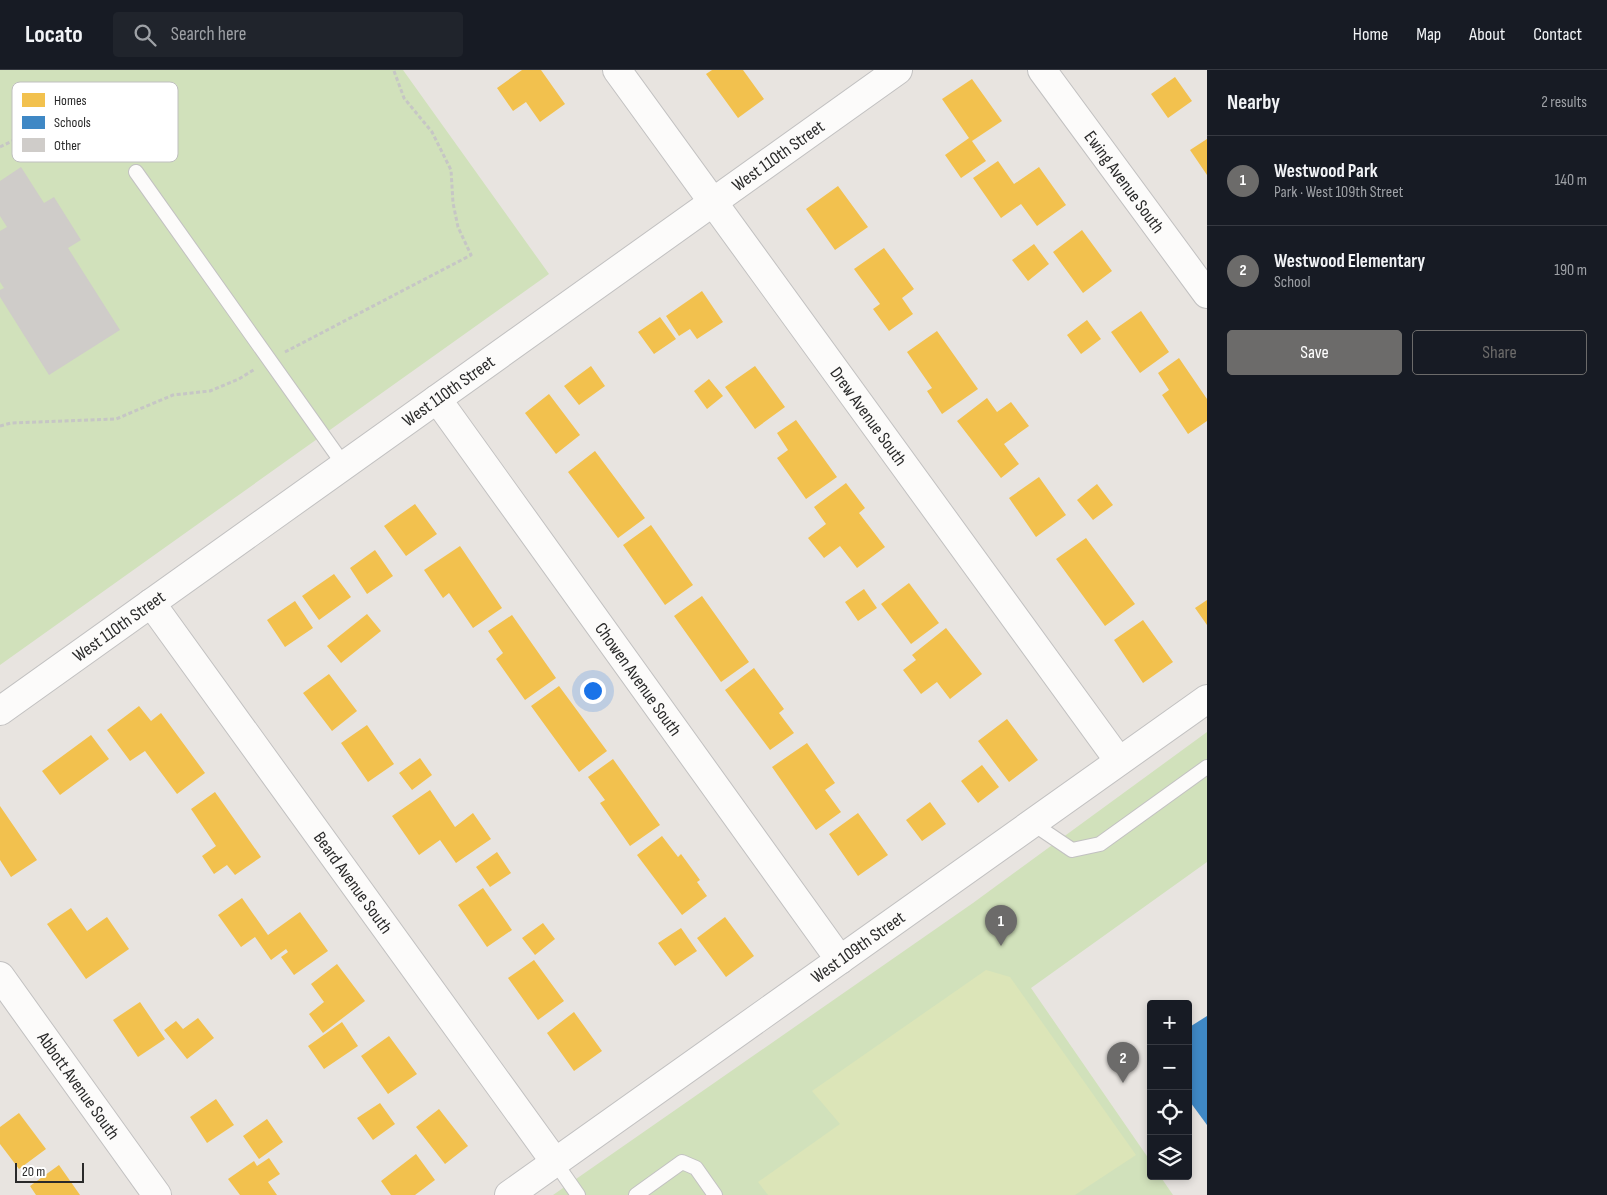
<!DOCTYPE html>
<meta charset="utf-8">
<style>
body{margin:0;font-family:"Sofia Sans Condensed",sans-serif;background:#20242c;color:#f1f3f6}
.controls{position:absolute;right:15px;bottom:15px;display:grid;overflow:hidden;border-radius:5px;box-shadow:0 2px 8px #0003}
.controls button{width:45px;height:45px;display:grid;place-items:center;padding:0;border:0;border-bottom:1px solid #363941;background:#171b24;color:#f1f3f6;font:25px sans-serif}
.scale{position:absolute;left:15px;bottom:12px;width:69px;box-sizing:border-box;padding-left:5px;border:2px solid #2a2a2a;border-top:0;font-size:14px;line-height:18px;white-space:nowrap;color:#2a2a2a;-webkit-text-stroke:4px #fff;paint-order:stroke}
.you{position:absolute;left:592px;top:620px;width:18px;height:18px;margin:-12px;border:4px solid #fff;border-radius:50%;background:#1a73e8;box-shadow:0 0 0 8px #1a73e833}
.badge{display:grid;place-items:center;width:32px;height:32px;border-radius:50%;background:#6c6b6a;color:#fff;font-size:16px;font-weight:700}
.pin{position:absolute;translate:-50% -41px;filter:drop-shadow(0 1px 2px #0008)}
.pin::after{content:'';position:absolute;top:26px;width:18px;height:15px;background:inherit;clip-path:polygon(0 0,100% 0,50% 100%)}
.list{margin:0;padding:0;list-style:none}
h2{display:flex;justify-content:space-between;align-items:center;height:65px;margin:0;padding:0 20px;font-size:21px}
h2 small{font-size:16px;font-weight:400;color:#9ea1a6}
.list li{display:grid;grid-template-columns:32px 1fr auto;gap:15px;align-items:center;box-sizing:border-box;height:90px;padding:0 20px;border-top:1px solid #363941}
.list b{display:block;font-size:19px;white-space:nowrap}
.list p{margin:0;font-size:16px;white-space:nowrap;color:#9ea1a6}
.list em{font-size:16px;font-style:normal;color:#9ea1a6}
.actions{display:flex;gap:10px;padding:15px 20px}
.actions a{flex:1;padding:11px 0;border:1px solid #6c6b6a;border-radius:5px;text-align:center;font-size:18px;color:#6c6b6a}
.actions .main{background:#6c6b6a;color:#fff}
.icon{flex:none;width:28px;height:28px;fill:none;stroke:currentColor;stroke-width:2;stroke-linecap:round;stroke-linejoin:round}
.map{position:relative;flex:none;width:1207px;height:1125px;overflow:hidden}
header{display:flex;align-items:center;gap:30px;box-sizing:border-box;height:70px;padding:0 25px;background:#171b24;border-bottom:1px solid #363941}
header strong{font-size:24px}
nav{display:flex;gap:28px;margin-inline-start:auto;font-size:18px}
.search{width:350px;height:45px;background:#20242c;display:flex;align-items:center;gap:12px;box-sizing:border-box;padding:0 18px;border-radius:5px;color:#9ea1a6;font-size:19px}
main{display:flex}
aside{flex:1;background:#171b24}
.map>svg:first-child{display:block}
.green{fill:#d1e1bb}
.pitch{fill:#dce5b8}
.homes{fill:#f2c14e}
.schools{fill:#3f88c5}
.building{fill:#cfccc9}
.lines{fill:none;stroke-linecap:round;stroke-linejoin:round}
.service-casing{stroke:#c2c1c1;stroke-width:16}
.minor-casing{stroke:#c2c1c1;stroke-width:30}
.tertiary-casing{stroke:#c2c1c1;stroke-width:30}
.path{stroke:#c6c6c5;stroke-width:3;stroke-dasharray:4 2.5;stroke-linecap:butt}
.service{stroke:#fcfbfa;stroke-width:14}
.minor{stroke:#fcfbfa;stroke-width:28}
.tertiary{stroke:#fcfbfa;stroke-width:28}
.labels{text-anchor:middle;dominant-baseline:central;stroke-width:5;stroke-linejoin:round;paint-order:stroke}
.street-label{font-size:18px;fill:#2a2a2a;stroke:#fff}
.key{fill:#fff;stroke:#bfbfbf;stroke-width:1}
.key-label{font-size:14px;fill:#2a2a2a}
</style>
<header>
<strong>Locato</strong>
<div class="search"><svg class="icon" aria-label="search" viewBox="0 0 24 24"><circle cx="10" cy="10" r="6"/><path d="M15 15l6 6"/></svg>Search here</div>
<nav><a>Home</a><a>Map</a><a>About</a><a>Contact</a></nav>
</header>
<main>
<div class="map">
<svg width="1207" height="1125" viewBox="0 0 1207 1125">
<rect width="100%" height="100%" fill="#e8e4e0"/>
<path class="green" d="M 0,0 L 403,0 L 549,204 L 0,595 Z
M 1207,662 L 1207,792 L 1031,918 L 1151,1092 L 1151,1106 L 1160,1106 L 1173,1125 L 553,1125 L 973,833 Z"/>
<path class="pitch" d="M 986,900 L 1010,907 L 1136,1085 L 1075,1125 L 768,1125 L 758,1112 L 840,1054 L 812,1021 Z"/>
<path class="homes" d="M 522,0 L 541,0 L 565,34 L 540,52 L 526,32 L 513,41 L 497,18 Z
M 712,0 L 743,0 L 764,29 L 738,48 L 706,4 Z
M 1175,7 L 1192,31 L 1168,48 L 1151,24 Z
M 972,9 L 1002,51 L 972,71 L 986,91 L 961,108 L 945,85 L 969,68 L 942,29 Z
M 1207,69 L 1207,105 L 1190,80 Z
M 998,91 L 1014,114 L 1039,97 L 1066,135 L 1037,156 L 1021,134 L 1001,148 L 973,108 Z
M 838,116 L 868,157 L 835,180 L 806,139 Z
M 1082,160 L 1112,201 L 1083,223 L 1053,182 Z
M 1034,174 L 1049,194 L 1028,211 L 1012,190 Z
M 884,178 L 914,219 L 902,228 L 913,244 L 889,261 L 873,239 L 880,234 L 854,199 Z
M 702,221 L 723,252 L 697,269 L 690,259 L 679,266 L 666,246 Z
M 1141,241 L 1169,282 L 1140,303 L 1111,262 Z
M 660,247 L 676,269 L 654,284 L 638,262 Z
M 1087,250 L 1101,269 L 1081,284 L 1067,265 Z
M 937,261 L 978,319 L 942,344 L 927,321 L 932,318 L 907,282 Z
M 1179,288 L 1207,329 L 1207,351 L 1188,364 L 1162,325 L 1169,320 L 1158,303 Z
M 591,296 L 605,316 L 579,335 L 564,316 Z
M 755,296 L 785,337 L 755,359 L 725,317 Z
M 709,309 L 723,326 L 707,339 L 694,321 Z
M 549,324 L 580,365 L 556,384 L 525,343 Z
M 987,328 L 997,342 L 1011,332 L 1029,356 L 1004,374 L 1019,394 L 1001,408 L 957,351 Z
M 796,350 L 837,407 L 806,429 L 777,388 L 788,380 L 777,363 Z
M 595,381 L 645,448 L 618,468 L 568,402 Z
M 1039,407 L 1066,445 L 1036,467 L 1009,428 Z
M 846,413 L 865,438 L 859,443 L 885,477 L 857,498 L 840,476 L 824,488 L 808,468 L 826,454 L 814,437 Z
M 1097,414 L 1113,435 L 1093,450 L 1077,430 Z
M 415,434 L 437,464 L 406,486 L 384,456 Z
M 651,455 L 693,515 L 665,535 L 623,475 Z
M 1086,468 L 1135,534 L 1105,556 L 1056,489 Z
M 460,476 L 502,538 L 473,558 L 449,523 L 443,528 L 424,500 Z
M 375,480 L 393,506 L 367,524 L 350,498 Z
M 334,504 L 351,527 L 319,550 L 302,526 Z
M 909,513 L 939,553 L 911,574 L 881,534 Z
M 864,519 L 877,538 L 858,551 L 845,532 Z
M 702,526 L 749,592 L 721,612 L 674,546 Z
M 1207,530 L 1207,555 L 1195,538 Z
M 295,531 L 313,558 L 285,577 L 267,550 Z
M 367,544 L 381,561 L 341,593 L 327,576 Z
M 512,545 L 556,608 L 525,630 L 496,589 L 503,583 L 488,561 Z
M 1143,550 L 1173,592 L 1143,613 L 1114,570 Z
M 946,558 L 982,604 L 950,629 L 937,612 L 921,624 L 903,600 L 916,590 L 912,585 Z
M 754,598 L 784,639 L 779,643 L 794,663 L 770,680 L 725,620 Z
M 329,604 L 357,641 L 332,661 L 303,623 Z
M 559,616 L 607,681 L 579,702 L 531,636 Z
M 139,636 L 151,651 L 161,643 L 205,703 L 177,724 L 145,681 L 130,691 L 107,660 Z
M 1007,649 L 1038,690 L 1009,712 L 978,671 Z
M 367,655 L 394,694 L 368,712 L 341,673 Z
M 91,665 L 109,689 L 60,725 L 42,701 Z
M 807,673 L 835,713 L 825,720 L 841,742 L 816,760 L 772,697 Z
M 420,688 L 432,705 L 412,720 L 399,703 Z
M 613,689 L 660,755 L 630,776 L 600,733 L 605,730 L 588,707 Z
M 982,695 L 999,717 L 978,733 L 961,711 Z
M 430,720 L 455,757 L 473,743 L 491,769 L 456,793 L 440,770 L 419,785 L 392,746 Z
M 215,722 L 261,787 L 235,805 L 227,795 L 214,804 L 202,786 L 216,776 L 191,739 Z
M 930,732 L 946,754 L 922,771 L 906,750 Z
M 0,736 L 37,790 L 11,807 L 0,790 Z
M 858,743 L 888,785 L 858,806 L 829,764 Z
M 662,766 L 678,787 L 681,784 L 700,810 L 697,812 L 707,826 L 682,845 L 637,785 Z
M 497,782 L 511,803 L 490,817 L 476,797 Z
M 483,818 L 512,860 L 487,877 L 458,835 Z
M 242,828 L 268,865 L 300,842 L 328,881 L 294,905 L 281,887 L 288,882 L 286,879 L 271,890 L 255,867 L 241,877 L 218,845 Z
M 71,838 L 87,861 L 107,847 L 129,879 L 86,909 L 47,854 Z
M 725,847 L 754,886 L 726,907 L 697,868 Z
M 543,853 L 555,869 L 535,885 L 522,868 Z
M 681,858 L 697,881 L 675,896 L 658,873 Z
M 534,890 L 564,931 L 538,950 L 508,908 Z
M 337,894 L 365,931 L 323,963 L 309,944 L 324,932 L 311,914 Z
M 140,932 L 165,969 L 138,987 L 113,950 Z
M 574,942 L 602,981 L 574,1001 L 547,963 Z
M 198,948 L 214,968 L 187,989 L 164,960 L 176,951 L 183,959 Z
M 342,952 L 358,976 L 324,999 L 308,976 Z
M 389,966 L 417,1004 L 388,1024 L 361,986 Z
M 216,1029 L 234,1055 L 207,1073 L 190,1047 Z
M 380,1033 L 395,1054 L 373,1070 L 357,1048 Z
M 439,1039 L 468,1076 L 445,1094 L 416,1057 Z
M 19,1043 L 46,1079 L 19,1099 L 0,1074 L 0,1057 Z
M 267,1049 L 283,1072 L 259,1089 L 243,1066 Z
M 416,1084 L 435,1110 L 415,1125 L 391,1125 L 381,1111 Z
M 269,1088 L 280,1104 L 268,1112 L 277,1125 L 240,1125 L 228,1109 L 254,1091 L 257,1096 Z
M 59,1095 L 80,1125 L 36,1125 L 30,1116 Z"/>
<path class="schools" d="M 1207,946 L 1207,1055 L 1188,1029 L 1188,958 Z"/>
<path class="building" d="M 21,97 L 44,133 L 54,127 L 81,170 L 68,178 L 120,260 L 49,305 L 0,227 L 0,220 L 4,218 L 0,212 L 0,161 L 7,157 L 0,146 L 0,111 Z"/>
<g class="lines">
<g class="service-casing">
<path id="service" d="M 136,102 L 344,395
M 1032,753 L 1072,780 L 1100,774 L 1207,697
M 555,1092 L 578,1125
M 636,1125 L 682,1092 L 696,1098 L 715,1125"/>
</g>
<g class="minor-casing">
<g id="minor">
<path id="s1" d="M 617,0 L 1119,691"/>
<path id="s2" d="M 1042,0 L 1207,224"/>
<path id="s3" d="M 437,329 L 840,890"/>
<path id="s4" d="M 151,533 L 555,1092"/>
<path id="s5" d="M 0,906 L 157,1125"/>
<path id="s6" d="M 509,1125 L 1207,629"/>
</g>
</g>
<g class="tertiary-casing">
<g id="tertiary">
<path id="s7" d="M 0,641 L 898,0"/>
</g>
</g>
<path class="path" d="M 0,77 L 14,70 L 45,66
M 285,282 L 471,185 L 458,157 L 453,133 L 451,100 L 432,62 L 404,28 L 394,1 L 392,0
M 0,356 L 11,353 L 116,349 L 173,325 L 210,321 L 239,309 L 255,299"/>
<use href="#service" class="service"/>
<use href="#minor" class="minor"/>
<use href="#tertiary" class="tertiary"/>
</g>
<g class="labels">
<g class="street-label">
<text stroke="none"><textPath href="#s7" startOffset="956">West 110th Street</textPath></text>
<text stroke="none"><textPath href="#s2" startOffset="139">Ewing Avenue South</textPath></text>
<text stroke="none"><textPath href="#s7" startOffset="551">West 110th Street</textPath></text>
<text stroke="none"><textPath href="#s1" startOffset="428">Drew Avenue South</textPath></text>
<text stroke="none"><textPath href="#s7" startOffset="146">West 110th Street</textPath></text>
<text stroke="none"><textPath href="#s3" startOffset="345">Chowen Avenue South</textPath></text>
<text stroke="none"><textPath href="#s4" startOffset="345">Beard Avenue South</textPath></text>
<text stroke="none"><textPath href="#s6" startOffset="428">West 109th Street</textPath></text>
<text stroke="none"><textPath href="#s5" startOffset="135">Abbott Avenue South</textPath></text>
</g>
</g>
<rect x="12" y="12" width="166" height="80" rx="8" class="key"/>
<rect x="22" y="23" width="23" height="14" fill="#f2c14e"/>
<rect x="22" y="46" width="23" height="13" fill="#3f88c5"/>
<rect x="22" y="68" width="23" height="14" fill="#cfccc9"/>
<g class="key-label">
<text x="54" y="35">Homes</text>
<text x="54" y="57">Schools</text>
<text x="54" y="80">Other</text>
</g>
</svg>
<div class="controls">
<button>+</button>
<button>−</button>
<button><svg class="icon" aria-label="locate" viewBox="0 0 24 24"><circle cx="12" cy="12" r="6"/><path d="M12 2v4M12 18v4M2 12h4M18 12h4"/></svg></button>
<button><svg class="icon" aria-label="layers" viewBox="0 0 24 24"><path d="M12 4l9 5-9 5-9-5zM3 14l9 5 9-5"/></svg></button>
</div>
<div class="scale">20 m</div>
<div class="you"></div>
<div class="pin badge" style="left:1001px;top:876px">1</div>
<div class="pin badge" style="left:1123px;top:1013px">2</div>
</div>
<aside>
<h2>Nearby<small>2 results</small></h2>
<ul class="list">
<li><span class="badge">1</span><div><b>Westwood Park</b><p>Park · West 109th Street</p></div><em>140 m</em></li>
<li><span class="badge">2</span><div><b>Westwood Elementary</b><p>School</p></div><em>190 m</em></li>
</ul>
<div class="actions"><a class="main">Save</a><a>Share</a></div>
</aside>
</main>
